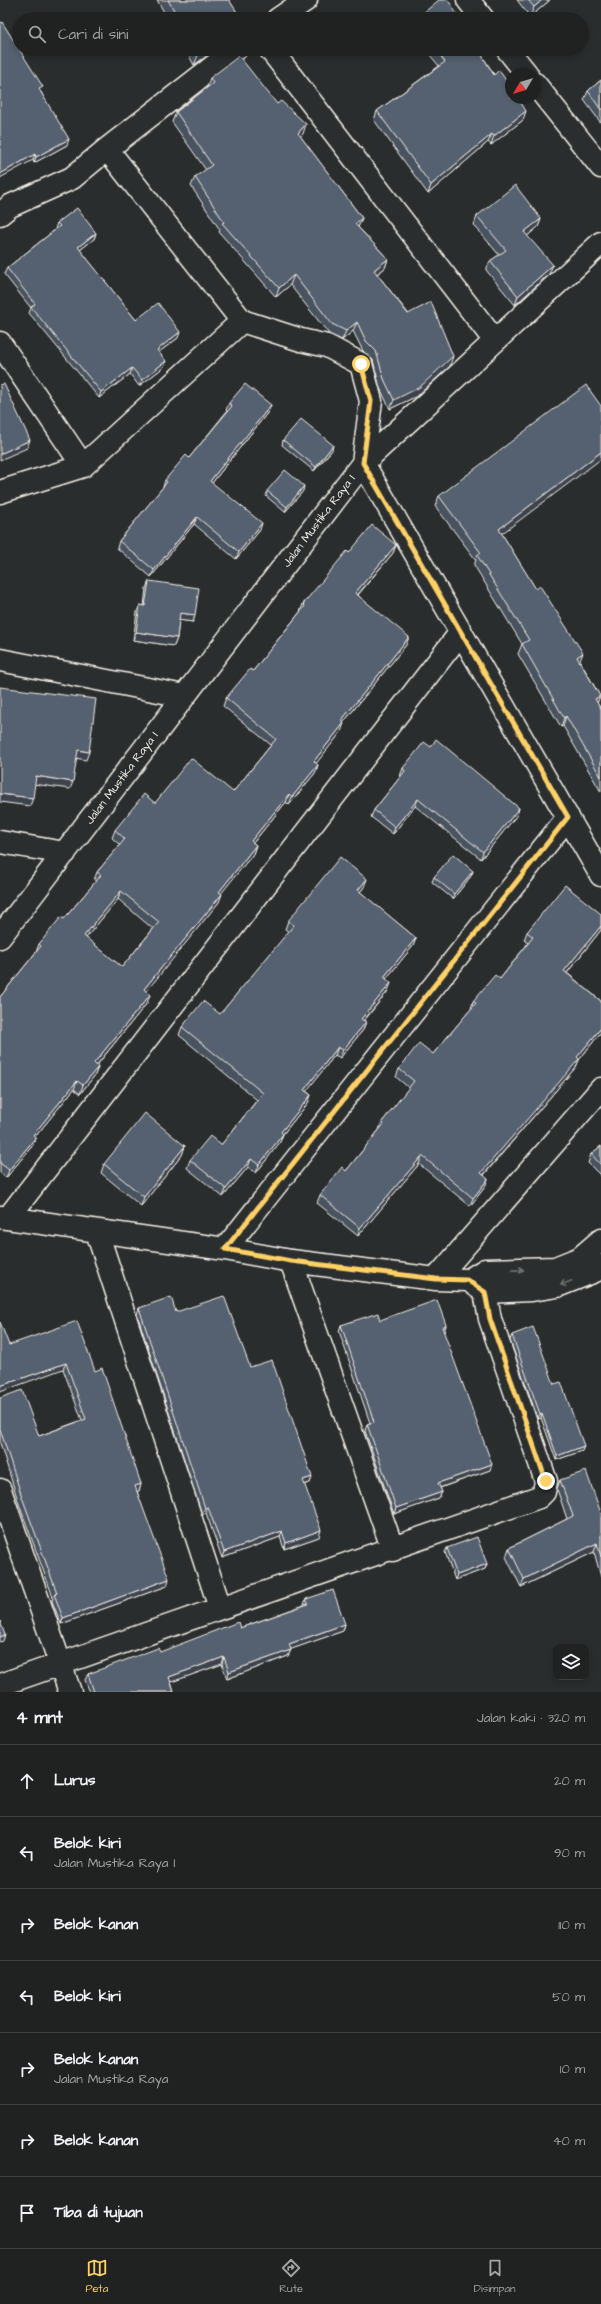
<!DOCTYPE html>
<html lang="id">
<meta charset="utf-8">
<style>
body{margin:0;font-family:"Architects Daughter",sans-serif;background:#2d2f2f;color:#f1f3f6}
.controls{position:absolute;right:12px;bottom:12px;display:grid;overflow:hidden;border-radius:8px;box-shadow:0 2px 6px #0003}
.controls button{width:36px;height:36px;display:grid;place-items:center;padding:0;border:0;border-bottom:1px solid #3d3f40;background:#202222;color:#f1f3f6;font:20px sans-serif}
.compass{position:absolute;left:505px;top:68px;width:36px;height:36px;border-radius:50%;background:#202222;box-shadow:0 2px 6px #0003;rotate:232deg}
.stop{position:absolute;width:12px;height:12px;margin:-9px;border:3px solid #ffd166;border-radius:50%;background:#fff}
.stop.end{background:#ffd166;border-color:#fff;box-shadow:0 1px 4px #0008}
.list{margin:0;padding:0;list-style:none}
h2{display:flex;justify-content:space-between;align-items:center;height:52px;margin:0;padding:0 16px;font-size:17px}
h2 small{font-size:13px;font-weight:400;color:#a2a4a5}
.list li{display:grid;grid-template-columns:26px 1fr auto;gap:12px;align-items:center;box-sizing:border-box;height:72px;padding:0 16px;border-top:1px solid #3d3f40}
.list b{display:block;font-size:15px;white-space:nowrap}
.list p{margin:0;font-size:13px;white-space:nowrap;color:#a2a4a5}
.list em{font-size:13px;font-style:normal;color:#a2a4a5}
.icon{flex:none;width:22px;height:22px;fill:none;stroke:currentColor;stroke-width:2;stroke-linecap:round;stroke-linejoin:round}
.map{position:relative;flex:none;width:601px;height:1692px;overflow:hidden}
.search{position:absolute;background:#202222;box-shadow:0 2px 6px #0003;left:12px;right:12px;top:12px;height:44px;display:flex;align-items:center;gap:10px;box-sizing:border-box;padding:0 14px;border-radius:22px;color:#a2a4a5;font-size:15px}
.sheet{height:556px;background:#202222}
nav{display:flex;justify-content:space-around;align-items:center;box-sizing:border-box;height:56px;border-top:1px solid #3d3f40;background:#202222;font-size:11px;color:#a2a4a5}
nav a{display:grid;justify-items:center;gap:2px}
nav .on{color:#ffd166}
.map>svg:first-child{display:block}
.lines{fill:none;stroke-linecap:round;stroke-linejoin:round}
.street-casing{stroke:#f4f1e8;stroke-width:25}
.street{stroke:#2a2d2e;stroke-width:22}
.wall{fill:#495360;stroke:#f4f1e8;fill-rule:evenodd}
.shaded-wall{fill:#3c434e;stroke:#f4f1e8}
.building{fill:#556070;stroke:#f4f1e8;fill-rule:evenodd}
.oneway{stroke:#71726f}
.route{stroke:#ffd166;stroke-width:5}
.labels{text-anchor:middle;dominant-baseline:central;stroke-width:3.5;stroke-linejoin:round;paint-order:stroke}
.street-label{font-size:12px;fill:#f4f1e8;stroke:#2a2d2e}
</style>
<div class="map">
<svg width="601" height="1692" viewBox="0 0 601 1692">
<rect width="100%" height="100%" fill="#2a2d2e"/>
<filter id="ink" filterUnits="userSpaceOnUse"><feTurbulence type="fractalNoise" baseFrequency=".025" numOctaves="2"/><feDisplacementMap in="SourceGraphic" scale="8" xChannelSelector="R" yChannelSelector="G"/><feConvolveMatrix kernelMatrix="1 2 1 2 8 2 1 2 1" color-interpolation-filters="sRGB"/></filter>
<g filter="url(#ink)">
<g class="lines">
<g class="street-casing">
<path id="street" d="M 468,0 L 483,19
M 278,19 L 306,0
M 270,49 L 495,341
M 507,49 L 527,74
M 535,84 L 601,167
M 107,149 L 236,49
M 0,214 L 10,206 L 72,178 L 107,149 L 242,321 L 301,340 L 327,346 L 361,364 L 371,401 L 363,463
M 0,343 L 83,466
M 363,463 L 601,243
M 0,492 L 83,466 L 242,321
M 0,660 L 184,696
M 0,842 L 65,853
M 0,937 L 363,463 L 601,875
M 0,1217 L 225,1249 L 291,1261 L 436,1279 L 467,1280
M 8,1218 L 461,632
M 97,1232 L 220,1608
M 225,1249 L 568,817
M 291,1261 L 393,1550
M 472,1278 L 485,1270 L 555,1268 L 580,1258 L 601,1240
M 436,1279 L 601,1089
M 474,1284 L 485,1292 L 532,1290 L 557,1286 L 595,1271 L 601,1266
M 0,1490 L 70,1692
M 0,1685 L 539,1497 L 544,1492 L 546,1481 L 490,1319 L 485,1292 L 485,1270"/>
</g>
<use href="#street" class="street"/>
</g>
<path class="wall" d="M 157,0 L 229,0 L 241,19 L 168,19 Z
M 517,0 L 550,0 L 530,17 Z
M 185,49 L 216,49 L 194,65 Z
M 425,49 L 478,49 L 523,120 L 491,145 L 488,142 L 428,194 L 374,120 L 377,111 L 439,66 Z
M 210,78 L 277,104 L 303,134 L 300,136 L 362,218 L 358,227 L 388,259 L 385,268 L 377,274 L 450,366 L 417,396 L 390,409 L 380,388 L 373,360 L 363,351 L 353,331 L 342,340 L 329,334 L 290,285 L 276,297 L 219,232 L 220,230 L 191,186 L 195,177 L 206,170 L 172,122 L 176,112 L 207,88 Z
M 601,80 L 601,123 L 584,100 L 588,91 Z
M 41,92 L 67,145 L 34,163 L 33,160 Z
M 477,216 L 541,219 L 538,227 L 527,236 L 549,274 L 515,305 L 486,270 L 490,261 L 499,255 L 474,225 Z
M 57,223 L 96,233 L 94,239 L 80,250 L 136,320 L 178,338 L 159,352 L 164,367 L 139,386 L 130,374 L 99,398 L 29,313 L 31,308 L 4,274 L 7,268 L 56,229 L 55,229 Z
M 229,403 L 271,405 L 268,412 L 212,483 L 260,530 L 236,559 L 194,524 L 151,577 L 117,548 L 119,541 L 163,487 L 165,480 L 189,458 L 227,411 L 226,410 Z
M 283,440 L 332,450 L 314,471 L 282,445 Z
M 267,491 L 303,491 L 285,512 L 266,496 Z
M 439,496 L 502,534 L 580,661 L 600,696 L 597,703 L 601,709 L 601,792 L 563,726 L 561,727 L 518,654 L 522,644 L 474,565 L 476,560 L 435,506 Z
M 396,545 L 393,553 L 358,595 L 406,645 L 343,723 L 341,732 L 316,763 L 318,765 L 315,773 L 289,805 L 286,802 L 253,843 L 256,845 L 253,854 L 221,893 L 219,902 L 146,991 L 147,1003 L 97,1065 L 98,1067 L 95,1075 L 80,1094 L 74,1089 L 35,1137 L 33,1145 L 6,1178 L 0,1173 L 0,997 L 36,952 L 39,944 L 64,919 L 96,881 L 94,880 L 97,872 L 120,845 L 112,838 L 115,830 L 155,803 L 233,792 L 271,745 L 223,706 L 226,698 L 253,671 L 300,612 L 303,604 L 349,553 ZM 118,899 L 153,929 L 122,967 L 86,938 Z
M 149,581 L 195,615 L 193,622 L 179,620 L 177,638 L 174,646 L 133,640 L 137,612 L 140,605 L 144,606 L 146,588 Z
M 431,747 L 519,808 L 517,815 L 481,859 L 415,806 L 393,834 L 371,817 L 374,810 L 401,776 L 400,776 L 403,768 Z
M 473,871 L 471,876 L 453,899 L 432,882 L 434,877 Z
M 364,887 L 360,892 L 416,938 L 413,946 L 386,979 L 388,991 L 364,1021 L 363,1030 L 340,1058 L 335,1055 L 306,1091 L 311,1095 L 308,1103 L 283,1134 L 280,1142 L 256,1173 L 248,1167 L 223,1197 L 187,1168 L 190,1160 L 221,1145 L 257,1100 L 179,1035 L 182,1027 L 220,1014 L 289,932 L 285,929 L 288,921 Z
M 601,914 L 601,930 L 567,973 L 601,1001 L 601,1032 L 579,1060 L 576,1067 L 484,1175 L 485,1187 L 470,1206 L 419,1164 L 358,1236 L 317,1203 L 320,1195 L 346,1171 L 379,1130 L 382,1122 L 409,1088 L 396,1077 L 399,1069 L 433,1054 L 471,1009 L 473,1001 L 500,979 L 528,943 L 524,940 L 527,932 Z
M 185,1146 L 182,1155 L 141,1206 L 101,1173 L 104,1164 Z
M 601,1146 L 601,1176 L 588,1163 L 591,1154 Z
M 139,1308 L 176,1312 L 250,1367 L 312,1477 L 310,1483 L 304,1485 L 319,1537 L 284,1549 L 280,1537 L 222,1558 L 206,1513 L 202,1514 L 137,1314 Z
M 380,1320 L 446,1325 L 444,1332 L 443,1332 L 490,1470 L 440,1488 L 442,1492 L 439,1498 L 394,1514 L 365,1431 L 367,1424 L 370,1423 L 339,1331 L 341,1325 Z
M 512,1335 L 554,1384 L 584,1446 L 582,1451 L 556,1460 L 541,1418 L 538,1419 L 510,1340 Z
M 9,1345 L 95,1371 L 141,1484 L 139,1491 L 137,1491 L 167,1586 L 61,1624 L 52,1601 L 53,1597 L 19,1504 L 0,1443 L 0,1398 L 39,1436 L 82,1420 L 63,1369 Z
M 560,1480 L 601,1513 L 601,1577 L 594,1552 L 521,1587 L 506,1557 L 509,1548 L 567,1519 L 557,1489 Z
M 447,1548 L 487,1564 L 485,1569 L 455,1580 L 445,1552 Z
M 306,1599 L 345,1624 L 343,1631 L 291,1649 L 288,1656 L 227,1679 L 222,1664 L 171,1682 L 174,1692 L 90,1692 L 85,1680 L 88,1674 L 240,1628 L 304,1605 Z"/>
<path class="shaded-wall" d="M 542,0 L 550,0 L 530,17 L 534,7 Z
M 204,49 L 216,49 L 194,65 L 199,53 Z
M 526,111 L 523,120 L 491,145 L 494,136 Z
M 306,124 L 303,134 L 295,142 L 298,133 Z
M 492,134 L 488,142 L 428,194 L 431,185 Z
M 69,139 L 67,145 L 34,163 L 36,157 Z
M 35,154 L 33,160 L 0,178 L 0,174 Z
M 362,218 L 358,227 L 355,224 Z
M 541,219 L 538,227 L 521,241 L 524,232 Z
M 96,233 L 94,239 L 76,253 L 78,247 Z
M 388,259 L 385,268 L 370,279 L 374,270 Z
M 553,265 L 549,274 L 515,305 L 518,296 Z
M 294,275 L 290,285 L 276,297 L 279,288 Z
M 357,322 L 353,331 L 342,340 L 346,331 Z
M 180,332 L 178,338 L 155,355 L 157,350 Z
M 453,356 L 450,366 L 417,396 L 390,409 L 394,400 Z
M 166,361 L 164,367 L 139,386 L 142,380 Z
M 132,368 L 130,374 L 99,398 L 101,392 Z
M 271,405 L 268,412 L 208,488 L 210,481 Z
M 30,440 L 27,448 L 0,460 L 0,454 Z
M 333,445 L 332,450 L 314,471 L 316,467 Z
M 601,452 L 601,459 L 496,538 L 499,529 Z
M 304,486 L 303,491 L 285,512 L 287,507 Z
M 197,517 L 194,524 L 151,577 L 154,570 Z
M 262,523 L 260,530 L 236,559 L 239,552 Z
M 396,545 L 393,553 L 352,601 L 355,593 Z
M 180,613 L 195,615 L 193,622 L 177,620 Z
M 136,632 L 177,638 L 174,646 L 133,640 Z
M 409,637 L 406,645 L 338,729 L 341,721 Z
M 583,653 L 579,663 L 577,657 Z
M 600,696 L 596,706 L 595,699 Z
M 566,716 L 563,726 L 561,727 L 564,718 Z
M 344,723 L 341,732 L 311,770 L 314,761 Z
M 78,750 L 89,752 L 86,760 L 75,758 Z
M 318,765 L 315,773 L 289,805 L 292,797 Z
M 36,776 L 73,782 L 70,789 L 33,784 Z
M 0,794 L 33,798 L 30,806 L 0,802 Z
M 289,794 L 286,802 L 248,849 L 251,841 Z
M 418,799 L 415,806 L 393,834 L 395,827 Z
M 519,808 L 517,815 L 481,859 L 483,852 Z
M 256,845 L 253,854 L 216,900 L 219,892 Z
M 473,871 L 471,876 L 453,899 L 454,894 Z
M 367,879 L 364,887 L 355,898 L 358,890 Z
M 121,891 L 118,899 L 81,944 L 84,936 Z
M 222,894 L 219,902 L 141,998 L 144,989 Z
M 601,926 L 601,930 L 562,979 L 564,971 Z
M 416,938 L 413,946 L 381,985 L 384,977 Z
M 391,983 L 388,991 L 358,1027 L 361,1019 Z
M 150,995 L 147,1003 L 91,1072 L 94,1063 Z
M 366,1022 L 363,1030 L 340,1058 L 343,1050 Z
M 601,1028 L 601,1032 L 579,1060 L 576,1067 L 478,1181 L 481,1173 Z
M 338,1047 L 335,1055 L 301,1098 L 304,1090 Z
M 98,1067 L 95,1075 L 80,1094 L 83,1085 Z
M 77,1081 L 74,1089 L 30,1143 L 33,1135 Z
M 311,1095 L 308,1103 L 278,1140 L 281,1132 Z
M 283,1134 L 280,1142 L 256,1173 L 259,1165 Z
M 36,1137 L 33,1145 L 6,1178 L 9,1170 Z
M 185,1146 L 182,1155 L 141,1206 L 144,1197 Z
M 422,1156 L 419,1164 L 358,1236 L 360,1228 Z
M 251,1159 L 248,1167 L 223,1197 L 226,1189 Z
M 488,1179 L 485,1187 L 470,1206 L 473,1198 Z
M 446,1325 L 444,1332 L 439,1333 L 442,1327 Z
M 66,1363 L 63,1369 L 0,1392 L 0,1386 Z
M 542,1413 L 541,1418 L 538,1419 L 540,1414 Z
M 584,1446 L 582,1451 L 556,1460 L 557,1456 Z
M 492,1464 L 490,1470 L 436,1489 L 438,1483 Z
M 312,1477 L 310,1483 L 300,1486 L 303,1480 Z
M 141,1484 L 139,1491 L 133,1492 L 135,1486 Z
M 442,1492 L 439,1498 L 394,1514 L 396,1508 Z
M 208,1507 L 206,1513 L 202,1514 L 205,1508 Z
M 321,1530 L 319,1537 L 284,1549 L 286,1543 Z
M 282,1531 L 280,1537 L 222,1558 L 224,1552 Z
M 597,1543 L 594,1552 L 521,1587 L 524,1579 Z
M 487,1564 L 485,1569 L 455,1580 L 457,1575 Z
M 169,1579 L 167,1586 L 61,1624 L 63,1618 Z
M 345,1624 L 343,1631 L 286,1651 L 289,1644 Z
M 5,1635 L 3,1641 L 0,1642 L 0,1637 Z
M 291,1650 L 288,1656 L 227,1679 L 229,1672 Z
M 224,1657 L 222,1664 L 166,1684 L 169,1677 Z"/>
<path class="building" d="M 168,0 L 229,0 L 241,18 L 239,19 L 179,19 Z
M 439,0 L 448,0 L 460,19 L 416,19 Z
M 528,0 L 542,0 L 534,7 Z
M 2,22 L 43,87 L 39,89 L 69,139 L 36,157 L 35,154 L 0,174 L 0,23 Z
M 197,49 L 204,49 L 199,53 Z
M 435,49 L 478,49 L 494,75 L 499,70 L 511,88 L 511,98 L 518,98 L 526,111 L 494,136 L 492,134 L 431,185 L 377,111 L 445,62 Z
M 239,56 L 277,104 L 281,101 L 306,124 L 298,133 L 362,218 L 355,224 L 388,259 L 374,270 L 408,314 L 431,302 L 453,356 L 420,387 L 394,400 L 384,379 L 376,351 L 366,341 L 357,322 L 346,331 L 332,324 L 294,275 L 279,288 L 222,223 L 224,222 L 195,177 L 212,165 L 176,112 L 213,83 L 210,78 Z
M 601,80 L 601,110 L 588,91 Z
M 515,185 L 541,219 L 524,232 L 553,265 L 518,296 L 490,261 L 506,250 L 477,216 Z
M 77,208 L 96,233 L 78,247 L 136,320 L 158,303 L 180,332 L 157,350 L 166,361 L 142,380 L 132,368 L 101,392 L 31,307 L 35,304 L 7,268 L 60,226 L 57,223 Z
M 4,384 L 30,440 L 0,454 L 0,385 Z
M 245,384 L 271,405 L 210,481 L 262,523 L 239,552 L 197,517 L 154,570 L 119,541 L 167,482 L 165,480 L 186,455 L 189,458 L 232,406 L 229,403 Z
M 586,385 L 601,406 L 601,452 L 499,529 L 536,589 L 540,586 L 583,653 L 577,657 L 600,696 L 595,699 L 601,709 L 601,777 L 566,716 L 564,718 L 522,644 L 529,640 L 477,555 L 481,553 L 439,496 Z
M 301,419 L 333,445 L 316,467 L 283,440 Z
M 285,470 L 304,486 L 287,507 L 267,491 Z
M 372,525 L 396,545 L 355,593 L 409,637 L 341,721 L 344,723 L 314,761 L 318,765 L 292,797 L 289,794 L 251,841 L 256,845 L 219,892 L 222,894 L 144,989 L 150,995 L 94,1063 L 98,1067 L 83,1085 L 77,1081 L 33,1135 L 36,1137 L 9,1170 L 0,1163 L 0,997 L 41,946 L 39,944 L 61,917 L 64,919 L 101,875 L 97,872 L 125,839 L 115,830 L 144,794 L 155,803 L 191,758 L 233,792 L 276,739 L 226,698 L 250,669 L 253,671 L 305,606 L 303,604 L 347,551 L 349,553 ZM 121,891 L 159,922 L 122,967 L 84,936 Z
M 149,581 L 199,588 L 195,615 L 180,613 L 177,638 L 136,632 L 140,605 L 145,606 Z
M 0,687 L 96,699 L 89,752 L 78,750 L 73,782 L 36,776 L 33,798 L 0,794 Z
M 436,739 L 519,808 L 483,852 L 418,799 L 395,827 L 374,810 L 405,771 L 403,768 L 424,742 L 431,747 Z
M 453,854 L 473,871 L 454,894 L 434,877 Z
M 340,857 L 367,879 L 358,890 L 416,938 L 384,977 L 391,983 L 361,1019 L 366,1022 L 343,1050 L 338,1047 L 304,1090 L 311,1095 L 281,1132 L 283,1134 L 259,1165 L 251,1159 L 226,1189 L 190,1160 L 210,1136 L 221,1145 L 263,1093 L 182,1027 L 203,1001 L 220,1014 L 294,925 L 288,921 Z
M 565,885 L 601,914 L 601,926 L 564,971 L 601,1001 L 601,1028 L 577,1057 L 579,1059 L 481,1173 L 488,1179 L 473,1198 L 422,1156 L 360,1228 L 320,1195 L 342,1167 L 346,1171 L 384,1124 L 382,1122 L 414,1081 L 399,1069 L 419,1043 L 433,1054 L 476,1003 L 473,1001 L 495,975 L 500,979 L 533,937 L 527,932 Z
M 145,1113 L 185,1146 L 144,1197 L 104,1164 Z
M 601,1146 L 601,1165 L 591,1154 Z
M 224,1296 L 250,1367 L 272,1360 L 312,1477 L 303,1480 L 321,1530 L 286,1543 L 282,1531 L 224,1552 L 208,1507 L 205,1508 L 139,1308 L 171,1297 L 176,1312 Z
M 437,1300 L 446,1325 L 442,1327 L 492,1464 L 438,1483 L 442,1492 L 396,1508 L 367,1424 L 374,1422 L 341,1325 L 378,1313 L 380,1320 Z
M 77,1321 L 95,1371 L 102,1368 L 141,1484 L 135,1486 L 169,1579 L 63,1618 L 54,1594 L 57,1593 L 22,1497 L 0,1429 L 0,1398 L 22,1390 L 39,1436 L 86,1419 L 66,1363 L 0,1386 L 0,1322 L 9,1345 Z
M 533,1327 L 554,1384 L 561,1382 L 584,1446 L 557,1456 L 542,1413 L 540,1414 L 512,1335 Z
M 586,1471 L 601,1513 L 601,1557 L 597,1543 L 524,1579 L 509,1548 L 573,1516 L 560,1480 Z
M 477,1537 L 487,1564 L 457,1575 L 447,1548 Z
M 333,1590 L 345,1624 L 289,1644 L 291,1650 L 229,1672 L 224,1657 L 169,1677 L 174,1692 L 94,1692 L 88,1674 L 158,1648 L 160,1652 L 238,1622 L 240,1628 L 308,1604 L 306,1599 Z
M 0,1621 L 5,1635 L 0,1637 Z"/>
<defs><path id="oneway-shaft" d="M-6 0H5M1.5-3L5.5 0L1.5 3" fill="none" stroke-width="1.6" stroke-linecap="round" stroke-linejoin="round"/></defs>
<g class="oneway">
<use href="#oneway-shaft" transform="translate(518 1270) rotate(-1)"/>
<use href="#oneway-shaft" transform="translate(566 1283) rotate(158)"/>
</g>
</g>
<g class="lines" filter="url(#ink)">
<path class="route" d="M 361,364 L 371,401 L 363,463 L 568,817 L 225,1249 L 291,1261 L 436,1279 L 467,1280 L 485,1292 L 490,1319 L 546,1481"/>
</g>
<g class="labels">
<g class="street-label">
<text transform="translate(319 521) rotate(-53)">Jalan Mustika Raya I</text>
<text transform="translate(122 778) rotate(-53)">Jalan Mustika Raya I</text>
</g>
</g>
</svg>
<div class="controls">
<button><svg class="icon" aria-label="layers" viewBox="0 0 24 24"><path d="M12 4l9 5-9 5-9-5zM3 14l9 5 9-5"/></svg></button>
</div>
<svg class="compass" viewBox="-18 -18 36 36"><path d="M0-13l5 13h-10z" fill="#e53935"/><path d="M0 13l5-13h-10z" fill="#a2a4a5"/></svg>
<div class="stop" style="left:361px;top:364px"></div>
<div class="stop end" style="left:546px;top:1481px"></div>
<div class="search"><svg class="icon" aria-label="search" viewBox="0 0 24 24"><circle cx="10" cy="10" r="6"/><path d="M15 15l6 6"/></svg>Cari di sini</div>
</div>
<section class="sheet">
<h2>4 mnt<small>Jalan kaki · 320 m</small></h2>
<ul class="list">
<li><svg class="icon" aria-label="ahead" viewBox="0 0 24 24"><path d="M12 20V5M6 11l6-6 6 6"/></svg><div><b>Lurus</b></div><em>20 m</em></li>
<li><svg class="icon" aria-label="left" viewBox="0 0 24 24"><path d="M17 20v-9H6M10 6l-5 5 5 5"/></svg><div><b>Belok kiri</b><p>Jalan Mustika Raya I</p></div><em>90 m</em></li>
<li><svg class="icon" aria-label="right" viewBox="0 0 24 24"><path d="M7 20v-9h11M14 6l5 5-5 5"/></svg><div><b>Belok kanan</b></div><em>110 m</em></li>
<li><svg class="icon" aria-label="left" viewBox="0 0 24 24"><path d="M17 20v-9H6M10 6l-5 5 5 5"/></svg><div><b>Belok kiri</b></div><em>50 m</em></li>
<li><svg class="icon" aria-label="right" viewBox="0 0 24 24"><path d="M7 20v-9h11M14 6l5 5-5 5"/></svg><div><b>Belok kanan</b><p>Jalan Mustika Raya</p></div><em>10 m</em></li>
<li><svg class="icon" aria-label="right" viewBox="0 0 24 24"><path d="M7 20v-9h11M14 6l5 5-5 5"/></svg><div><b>Belok kanan</b></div><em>40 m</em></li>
<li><svg class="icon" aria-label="arrive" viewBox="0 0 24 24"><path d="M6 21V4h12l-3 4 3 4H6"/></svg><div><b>Tiba di tujuan</b></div></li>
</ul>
</section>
<nav>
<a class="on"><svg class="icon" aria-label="map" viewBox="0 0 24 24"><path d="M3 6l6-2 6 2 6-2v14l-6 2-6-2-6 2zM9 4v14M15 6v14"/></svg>Peta</a>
<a><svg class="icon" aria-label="directions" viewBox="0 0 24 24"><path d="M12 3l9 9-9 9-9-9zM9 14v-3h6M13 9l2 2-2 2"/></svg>Rute</a>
<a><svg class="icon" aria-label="saved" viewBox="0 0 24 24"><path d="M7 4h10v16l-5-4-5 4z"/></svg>Disimpan</a>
</nav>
